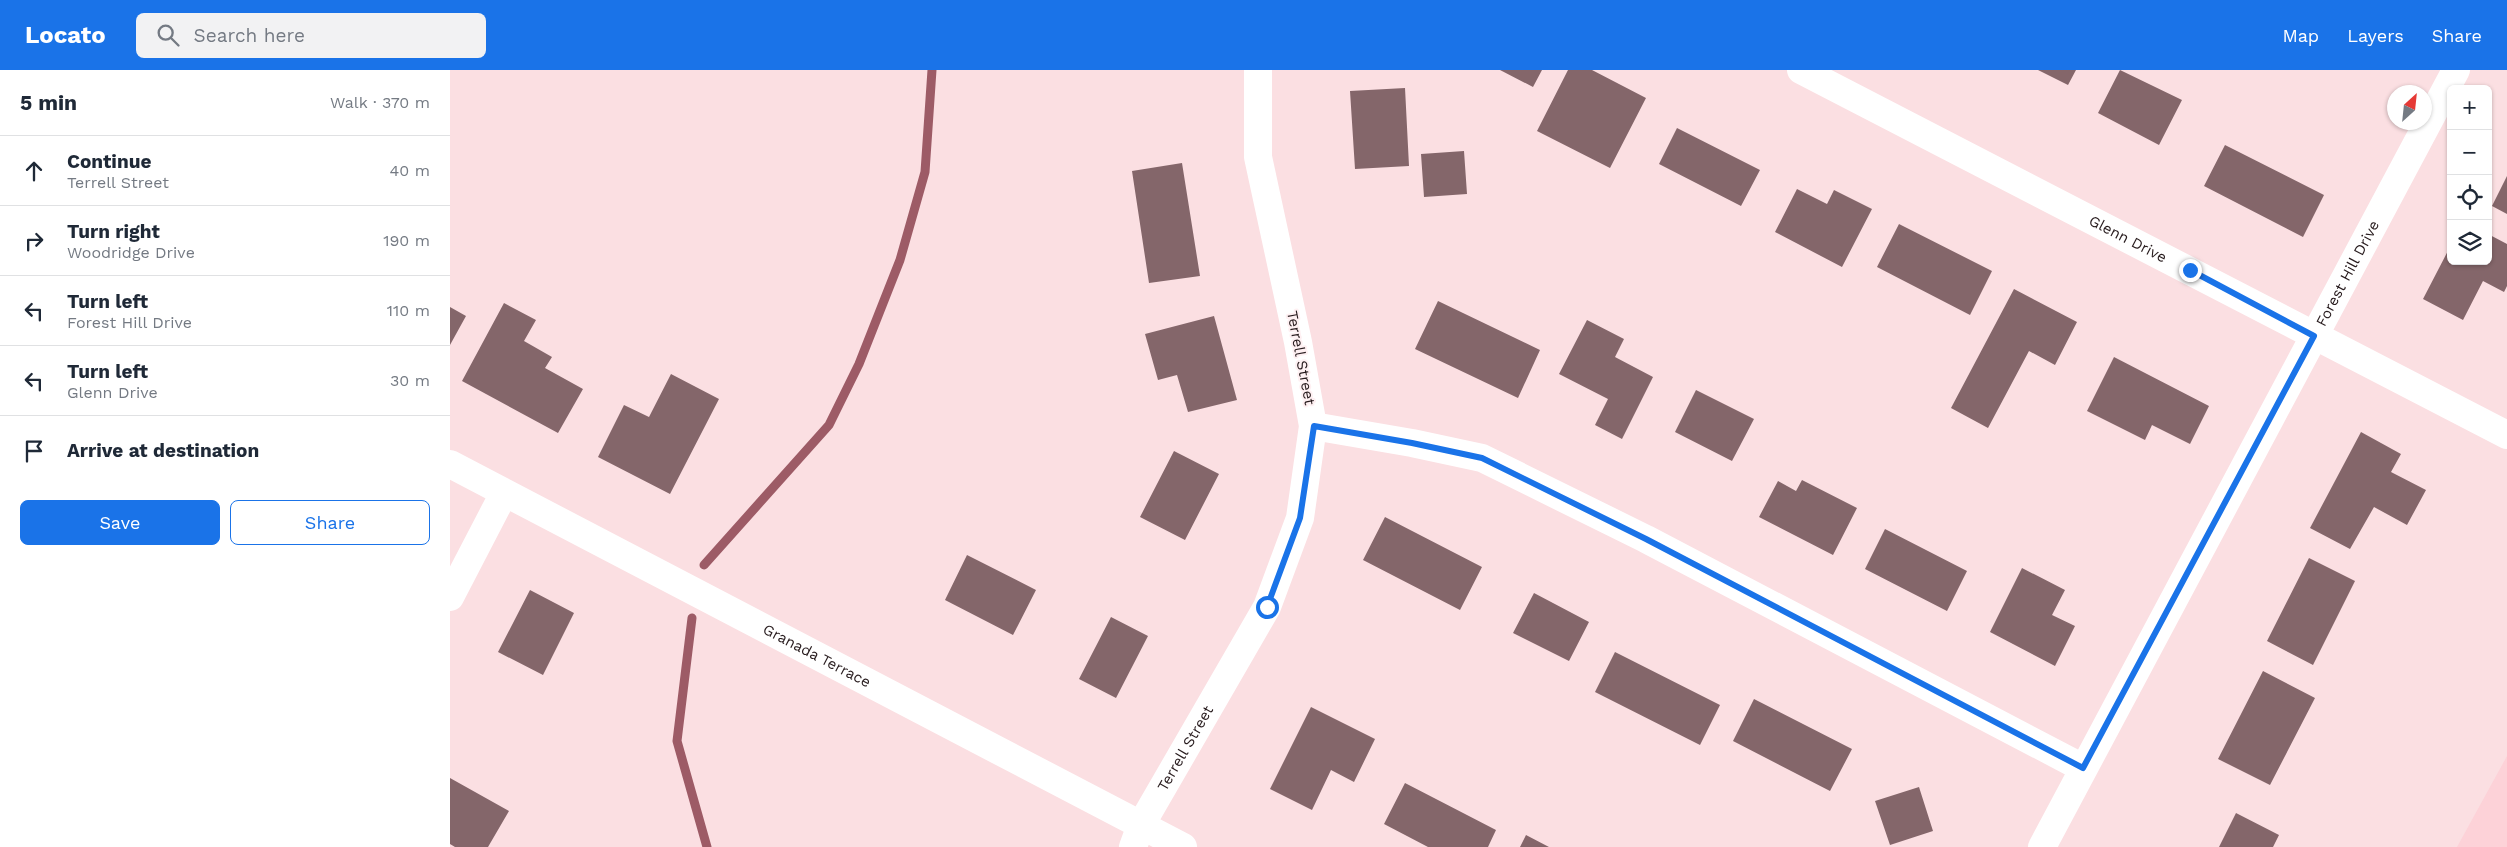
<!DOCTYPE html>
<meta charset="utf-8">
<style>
body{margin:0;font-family:"Work Sans",sans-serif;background:#f2f2f3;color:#1f2937}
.controls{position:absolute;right:15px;top:15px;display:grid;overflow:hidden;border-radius:8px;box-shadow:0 1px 4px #0004}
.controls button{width:45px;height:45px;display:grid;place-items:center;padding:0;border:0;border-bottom:1px solid #e0e1e3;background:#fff;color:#1f2937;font:25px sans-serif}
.compass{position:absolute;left:1937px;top:15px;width:45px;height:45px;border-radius:50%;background:#fff;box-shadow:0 1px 4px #0004;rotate:27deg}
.stop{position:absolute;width:15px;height:15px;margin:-11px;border:4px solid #1a73e8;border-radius:50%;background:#fff}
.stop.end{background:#1a73e8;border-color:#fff;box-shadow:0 1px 5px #0008}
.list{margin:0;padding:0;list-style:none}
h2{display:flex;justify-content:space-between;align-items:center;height:65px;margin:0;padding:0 20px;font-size:21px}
h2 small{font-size:16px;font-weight:400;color:#747a83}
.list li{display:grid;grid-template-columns:32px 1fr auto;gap:15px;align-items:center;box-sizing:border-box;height:70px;padding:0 20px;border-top:1px solid #e0e1e3}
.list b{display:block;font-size:19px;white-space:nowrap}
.list p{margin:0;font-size:16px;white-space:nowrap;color:#747a83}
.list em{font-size:16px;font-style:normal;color:#747a83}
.actions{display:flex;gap:10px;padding:15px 20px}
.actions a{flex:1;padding:11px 0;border:1px solid #1a73e8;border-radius:8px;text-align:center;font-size:18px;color:#1a73e8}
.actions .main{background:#1a73e8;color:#fff}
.icon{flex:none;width:28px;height:28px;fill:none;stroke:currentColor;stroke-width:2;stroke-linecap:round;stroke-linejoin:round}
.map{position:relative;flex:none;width:2057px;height:777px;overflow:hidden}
header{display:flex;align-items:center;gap:30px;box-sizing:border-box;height:70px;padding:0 25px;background:#1a73e8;color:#fff}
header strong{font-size:24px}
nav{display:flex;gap:28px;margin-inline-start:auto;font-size:18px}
.search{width:350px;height:45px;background:#f2f2f3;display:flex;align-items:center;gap:12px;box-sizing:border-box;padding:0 18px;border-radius:8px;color:#747a83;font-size:19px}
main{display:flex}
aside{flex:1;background:#fff}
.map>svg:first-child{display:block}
.built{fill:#fdd2d8}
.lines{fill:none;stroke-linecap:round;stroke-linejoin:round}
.stream{stroke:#9d5b66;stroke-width:9}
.building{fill:#84666a}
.street{stroke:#fff;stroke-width:28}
.route{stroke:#1a73e8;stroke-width:6}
.labels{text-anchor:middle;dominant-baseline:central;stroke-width:4;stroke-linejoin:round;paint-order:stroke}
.street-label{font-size:15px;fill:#271b1d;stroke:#fef0f2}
</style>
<header>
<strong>Locato</strong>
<div class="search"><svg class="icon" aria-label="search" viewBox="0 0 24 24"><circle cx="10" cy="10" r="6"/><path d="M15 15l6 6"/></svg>Search here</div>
<nav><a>Map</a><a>Layers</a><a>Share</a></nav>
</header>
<main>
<aside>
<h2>5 min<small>Walk · 370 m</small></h2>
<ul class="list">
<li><svg class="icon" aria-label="ahead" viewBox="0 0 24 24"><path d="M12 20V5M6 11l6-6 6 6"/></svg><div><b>Continue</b><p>Terrell Street</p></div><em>40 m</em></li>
<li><svg class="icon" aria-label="right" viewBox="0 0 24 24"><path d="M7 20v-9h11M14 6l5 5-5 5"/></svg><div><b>Turn right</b><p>Woodridge Drive</p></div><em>190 m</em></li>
<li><svg class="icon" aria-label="left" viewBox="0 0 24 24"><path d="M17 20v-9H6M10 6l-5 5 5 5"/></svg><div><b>Turn left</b><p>Forest Hill Drive</p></div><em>110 m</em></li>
<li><svg class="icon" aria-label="left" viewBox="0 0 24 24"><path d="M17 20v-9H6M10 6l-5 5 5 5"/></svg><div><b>Turn left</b><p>Glenn Drive</p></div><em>30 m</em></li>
<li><svg class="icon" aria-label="arrive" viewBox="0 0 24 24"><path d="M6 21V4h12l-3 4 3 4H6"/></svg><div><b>Arrive at destination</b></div></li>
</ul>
<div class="actions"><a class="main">Save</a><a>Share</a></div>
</aside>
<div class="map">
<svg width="2057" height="777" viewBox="0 0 2057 777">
<rect width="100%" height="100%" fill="#fbdfe2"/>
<path class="built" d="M 2057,686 L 2057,777 L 2007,777 Z"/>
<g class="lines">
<path class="stream" d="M 254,495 L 379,355 L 409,294 L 450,190 L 475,102 L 482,0
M 242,548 L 227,671 L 257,777"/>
</g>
<path class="building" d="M 1050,0 L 1092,0 L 1083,17 Z
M 1118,0 L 1142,0 L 1196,28 L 1160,98 L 1087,61 Z
M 1588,0 L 1626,0 L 1618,15 Z
M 1670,0 L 1732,30 L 1709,75 L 1648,43 Z
M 955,18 L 959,96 L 905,99 L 900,21 Z
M 1227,58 L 1310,100 L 1291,136 L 1209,94 Z
M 1775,75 L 1874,125 L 1853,167 L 1754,116 Z
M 1014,81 L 1017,124 L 974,127 L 971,84 Z
M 732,93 L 750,206 L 699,213 L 682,101 Z
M 2057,106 L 2057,144 L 2042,136 Z
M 1347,119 L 1377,134 L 1384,120 L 1422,139 L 1392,197 L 1325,162 Z
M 1449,154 L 1542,201 L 1520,245 L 1427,197 Z
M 2038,164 L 2057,174 L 2057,216 L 2054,222 L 2033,211 L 2013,250 L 1973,229 L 2001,175 L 2001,191 L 2038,191 Z
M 1564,219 L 1627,252 L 1605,295 L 1579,281 L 1538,358 L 1501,338 Z
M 988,231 L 1090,280 L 1068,328 L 965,279 Z
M 54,233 L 86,250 L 74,271 L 102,287 L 95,298 L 133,319 L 108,363 L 12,311 Z
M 0,237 L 16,246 L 0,275 Z
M 764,246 L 787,330 L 738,342 L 727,305 L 708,310 L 695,264 Z
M 1137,250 L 1174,269 L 1165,287 L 1203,307 L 1172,369 L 1145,355 L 1158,329 L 1109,304 Z
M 1664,287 L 1759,336 L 1740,374 L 1702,355 L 1695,370 L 1637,341 Z
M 221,304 L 269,329 L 220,424 L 148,387 L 174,335 L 199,347 Z
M 1246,320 L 1304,349 L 1282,391 L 1225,362 Z
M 1911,362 L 1951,384 L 1941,402 L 1976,420 L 1957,455 L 1924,437 L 1900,479 L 1860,458 Z
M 724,381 L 769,404 L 735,470 L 690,447 Z
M 1352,410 L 1407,438 L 1383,485 L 1309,447 L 1328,411 L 1346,421 Z
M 935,447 L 1032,497 L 1010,540 L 913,490 Z
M 1435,459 L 1517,501 L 1497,541 L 1415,499 Z
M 517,485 L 586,520 L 563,565 L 495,530 Z
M 1859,488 L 1905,511 L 1863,595 L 1817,571 Z
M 1572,498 L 1615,520 L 1602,545 L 1625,556 L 1605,596 L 1540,562 Z
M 80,520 L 124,543 L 93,605 L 48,582 Z
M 1084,523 L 1139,552 L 1119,591 L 1063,563 Z
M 661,547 L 698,566 L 666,628 L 629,609 Z
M 1165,582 L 1270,635 L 1250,675 L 1145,622 Z
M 1813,601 L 1865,628 L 1820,715 L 1768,689 Z
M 1304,629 L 1402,679 L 1380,721 L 1283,671 Z
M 861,637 L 925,669 L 904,712 L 881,700 L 862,740 L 820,719 Z
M 0,708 L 59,741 L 38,777 L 5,777 L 0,774 Z
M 955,713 L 1046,760 L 1038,777 L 978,777 L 934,754 Z
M 1469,717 L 1483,761 L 1440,775 L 1425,731 Z
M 1786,743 L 1829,765 L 1823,777 L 1769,777 Z
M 1076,765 L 1099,777 L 1070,777 Z"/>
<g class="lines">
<g class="street">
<path id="s1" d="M 1351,0 L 2057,365"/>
<path d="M 863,356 L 962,373 L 1032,388 L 1196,469 L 1633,698"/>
<path id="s2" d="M 0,394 L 733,777"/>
<path d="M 0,527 L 54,423"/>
<path id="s3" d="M 683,777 L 691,755 L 817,537 L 850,448 L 863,356 L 848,272 L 808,87 L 808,0"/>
<path id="s4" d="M 1592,777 L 2006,0"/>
</g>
</g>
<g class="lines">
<path class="route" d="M 817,537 L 850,448 L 864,356 L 962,373 L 1032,388 L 1196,469 L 1633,698 L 1864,266 L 1740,200"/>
</g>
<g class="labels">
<g class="street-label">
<text stroke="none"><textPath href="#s1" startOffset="368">Glenn Drive</textPath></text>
<text stroke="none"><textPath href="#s4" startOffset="650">Forest Hill Drive</textPath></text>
<text transform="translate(851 288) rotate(79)">Terrell Street</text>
<text stroke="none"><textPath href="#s2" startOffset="414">Granada Terrace</textPath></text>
<text stroke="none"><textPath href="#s3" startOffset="112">Terrell Street</textPath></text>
</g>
</g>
</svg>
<div class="controls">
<button>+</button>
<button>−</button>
<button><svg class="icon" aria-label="locate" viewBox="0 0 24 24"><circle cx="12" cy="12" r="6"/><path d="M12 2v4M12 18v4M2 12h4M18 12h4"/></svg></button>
<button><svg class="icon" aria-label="layers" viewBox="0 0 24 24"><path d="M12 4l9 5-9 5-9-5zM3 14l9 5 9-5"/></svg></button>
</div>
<svg class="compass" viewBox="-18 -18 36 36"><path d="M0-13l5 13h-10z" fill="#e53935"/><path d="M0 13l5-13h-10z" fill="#747a83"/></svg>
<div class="stop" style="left:817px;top:537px"></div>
<div class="stop end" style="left:1740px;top:200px"></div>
</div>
</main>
